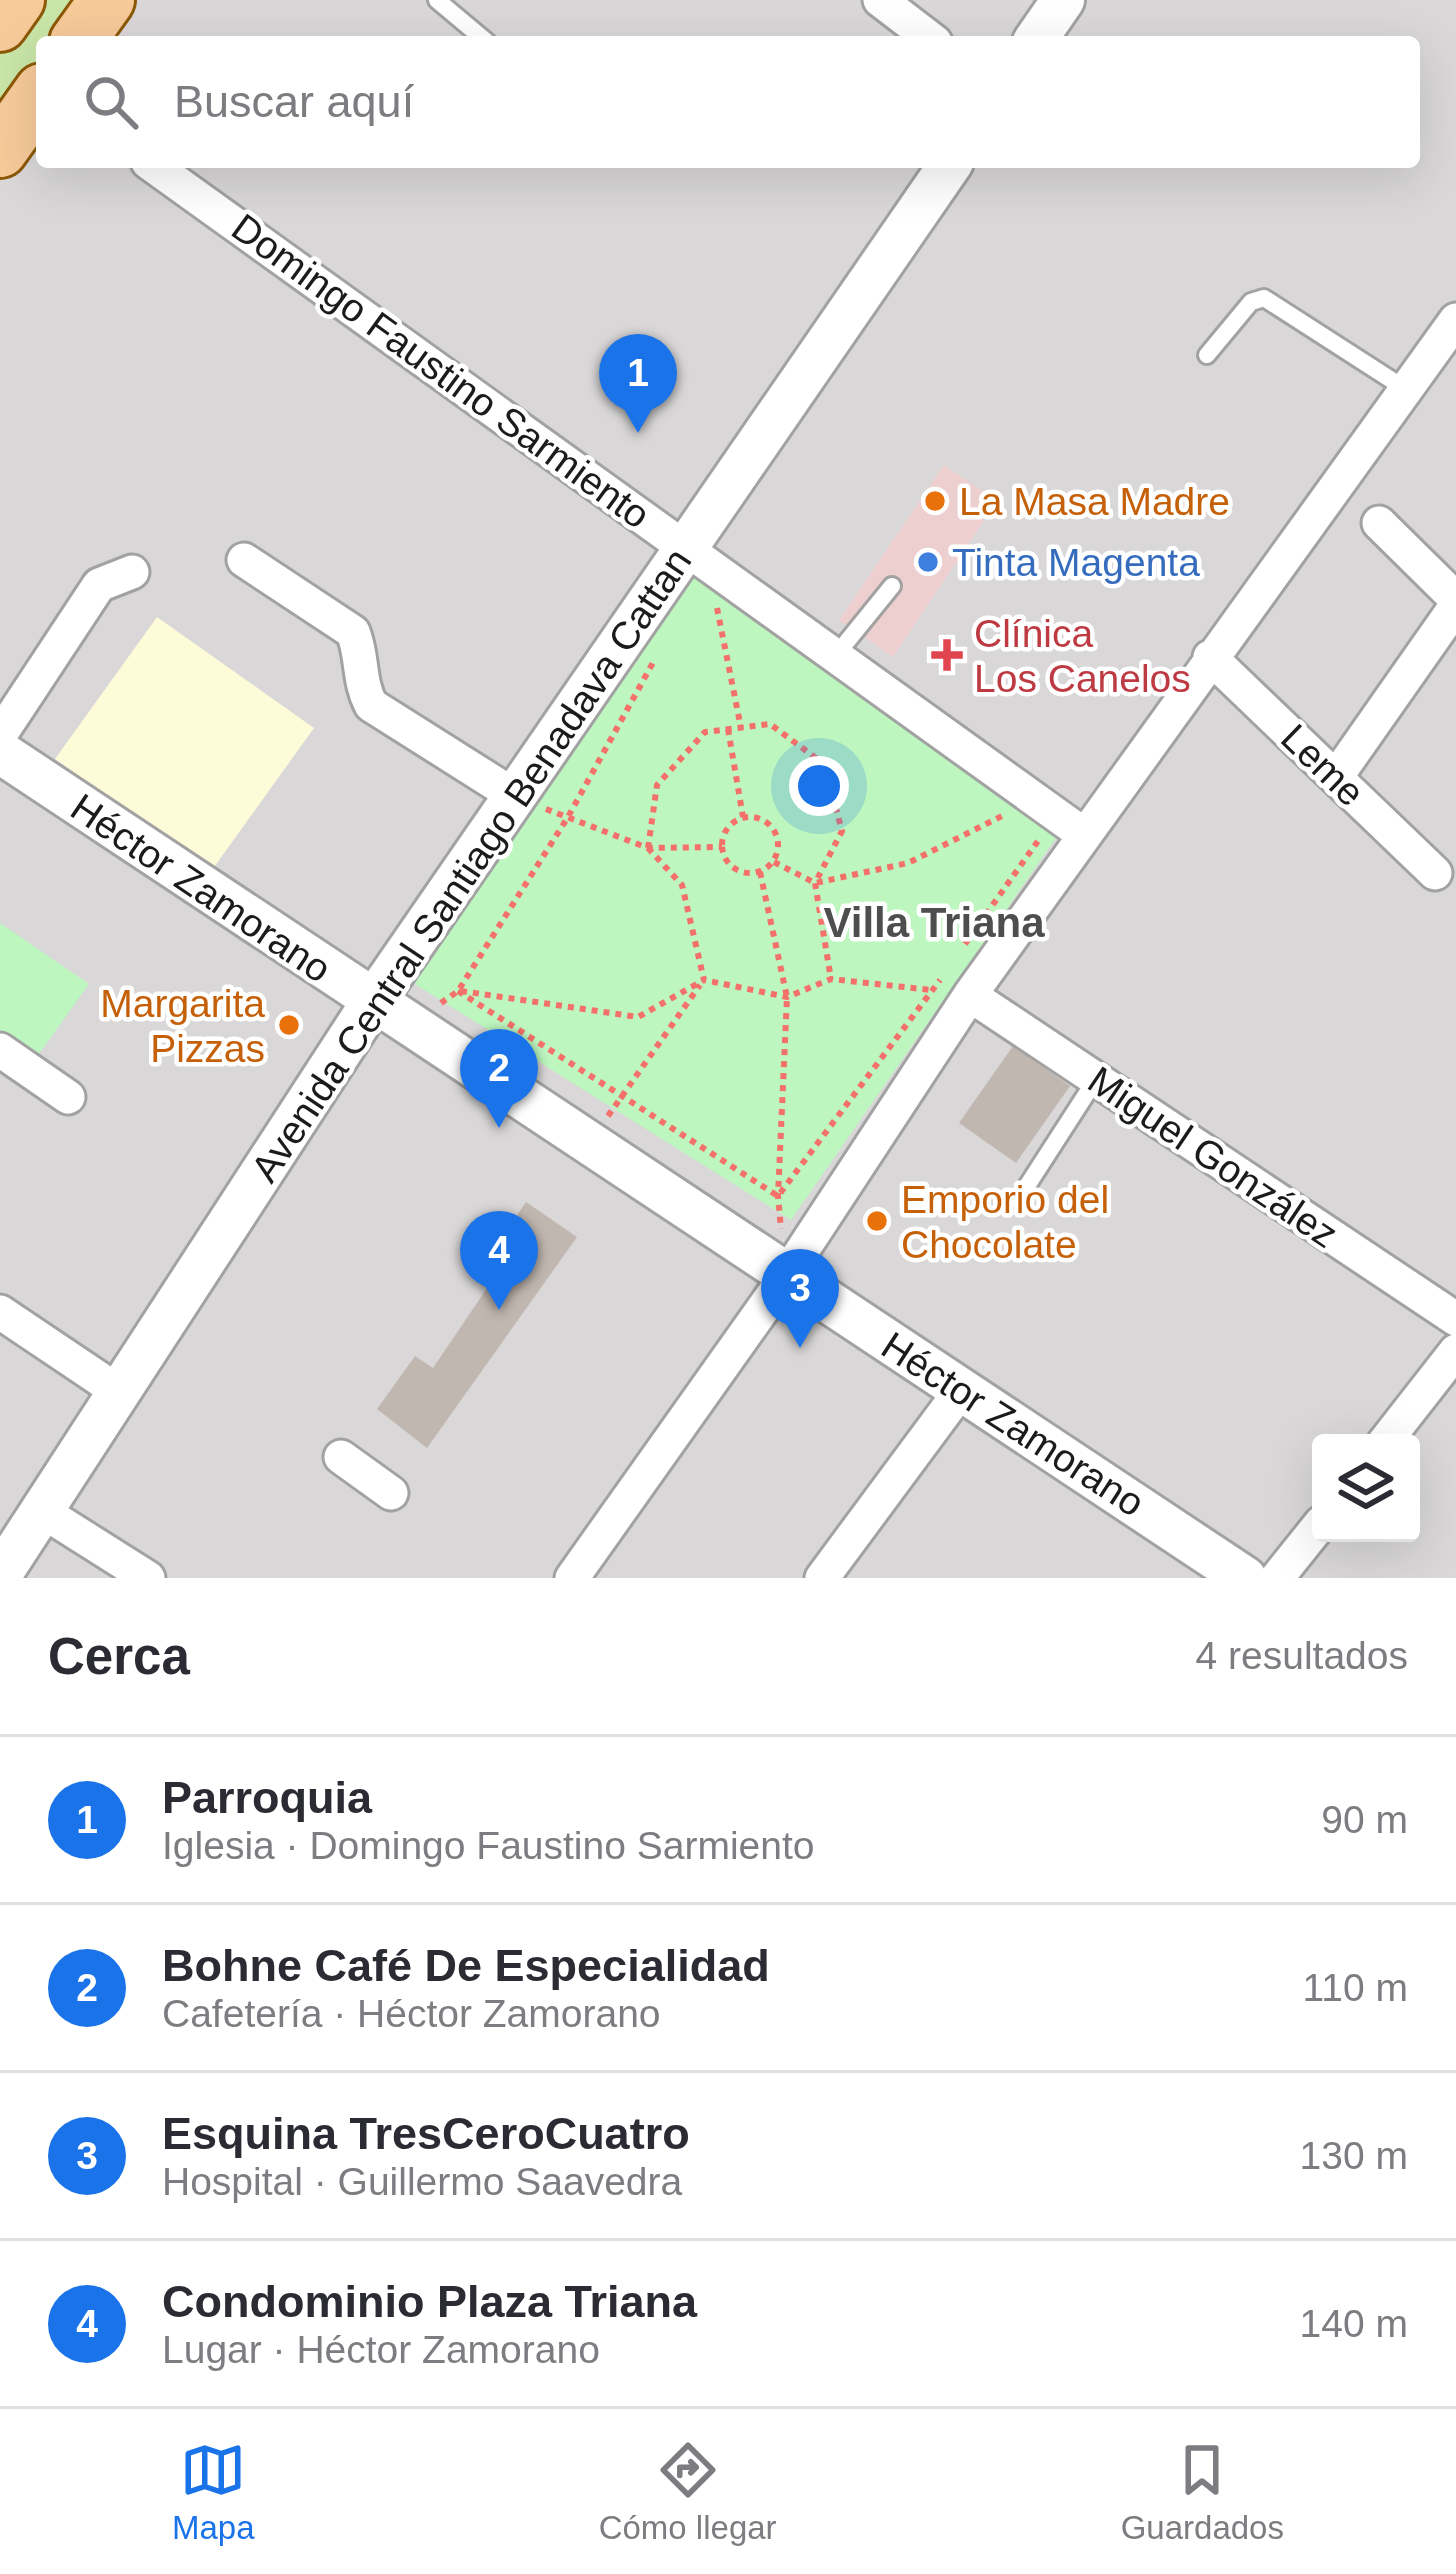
<!DOCTYPE html>
<html lang="es">
<meta charset="utf-8">
<style>
body{margin:0;font-family:Helvetica,sans-serif;background:#f7f7f7;color:#2b2b33}
.controls{position:absolute;right:36px;bottom:36px;display:grid;overflow:hidden;border-radius:12px;box-shadow:0 12px 48px #0002}
.controls button{width:108px;height:108px;display:grid;place-items:center;padding:0;border:0;border-bottom:3px solid #e1e1e2;background:#fff;color:#2b2b33;font:60px sans-serif}
.you{position:absolute;left:819px;top:786px;width:42px;height:42px;margin:-30px;border:9px solid #fff;border-radius:50%;background:#1a73e8;box-shadow:0 0 0 18px #1a73e833}
.badge{display:grid;place-items:center;width:78px;height:78px;border-radius:50%;background:#1a73e8;color:#fff;font-size:39px;font-weight:700}
.pin{position:absolute;translate:-50% -99px;filter:drop-shadow(0 3px 6px #0008)}
.pin::after{content:'';position:absolute;top:63px;width:42px;height:36px;background:inherit;clip-path:polygon(0 0,100% 0,50% 100%)}
.list{margin:0;padding:0;list-style:none}
h2{display:flex;justify-content:space-between;align-items:center;height:156px;margin:0;padding:0 48px;font-size:51px}
h2 small{font-size:39px;font-weight:400;color:#7c7c81}
.list li{display:grid;grid-template-columns:78px 1fr auto;gap:36px;align-items:center;box-sizing:border-box;height:168px;padding:0 48px;border-top:3px solid #e1e1e2}
.list b{display:block;font-size:45px;white-space:nowrap}
.list p{margin:0;font-size:39px;white-space:nowrap;color:#7c7c81}
.list em{font-size:39px;font-style:normal;color:#7c7c81}
.icon{flex:none;width:66px;height:66px;fill:none;stroke:currentColor;stroke-width:2;stroke-linecap:round;stroke-linejoin:round}
.map{position:relative;flex:none;width:1456px;height:1578px;overflow:hidden}
.search{position:absolute;background:#fff;box-shadow:0 12px 48px #0002;left:36px;right:36px;top:36px;height:132px;display:flex;align-items:center;gap:30px;box-sizing:border-box;padding:0 42px;border-radius:12px;color:#7c7c81;font-size:45px}
.sheet{height:828px;background:#fff}
nav{display:flex;justify-content:space-around;align-items:center;box-sizing:border-box;height:168px;border-top:3px solid #e1e1e2;background:#fff;font-size:33px;color:#7c7c81}
nav a{display:grid;justify-items:center;gap:6px}
nav .on{color:#1a73e8}
.map>svg:first-child{display:block}
.residential{fill:#d9d7d8;fill-rule:evenodd}
.commercial{fill:#edcfcf}
.education{fill:#fdfbd8}
.grass{fill:#c9e5a7}
.park{fill:#bdf6bf}
.building{fill:#c0b7b0}
.lines{fill:none;stroke-linecap:round;stroke-linejoin:round}
.service-casing{stroke:#a2a2a2;stroke-width:22}
.minor-casing{stroke:#a2a2a2;stroke-width:39}
.tertiary-casing{stroke:#a2a2a2;stroke-width:48}
.primary-casing{stroke:#8b5806;stroke-width:60}
.path{stroke:#f3716a;stroke-width:6;stroke-dasharray:6 6;stroke-linecap:butt}
.service{stroke:#fff;stroke-width:16}
.minor{stroke:#fff;stroke-width:33}
.tertiary{stroke:#fff;stroke-width:42}
.primary{stroke:#f7ca9a;stroke-width:54}
.food-dot{fill:#e8710a;stroke:#fff;stroke-width:4.5}
.shop-dot{fill:#3f7fe0;stroke:#fff;stroke-width:4.5}
.health-dot{fill:#e0444e;stroke:#fff;stroke-width:4.5}
.labels{text-anchor:middle;dominant-baseline:central;stroke-width:9;stroke-linejoin:round;paint-order:stroke}
.street-label{font-size:39px;fill:#1b1b1b;stroke:#fff}
.food-label{font-size:39px;fill:#c56008;stroke:#fff;text-anchor:start}
.shop-label{font-size:39px;fill:#366cbe;stroke:#fff;text-anchor:start}
.health-label{font-size:39px;fill:#be3a42;stroke:#fff;text-anchor:start}
.neighbourhood-label{font-size:42px;font-weight:bold;fill:#4e4e4e;stroke:#fff}
</style>
<div class="map">
<svg width="1456" height="1578" viewBox="0 0 1456 1578">
<rect width="100%" height="100%" fill="#ece7e0"/>
<path class="residential" d="M 111,0 L 1456,0 L 1456,1578 L 0,1578 L 0,155 L 42,95 L 42,162 L 1414,162 L 1414,42 L 80,42 ZM 1321,1443 L 1411,1443 L 1411,1533 L 1321,1533 Z"/>
<path class="commercial" d="M 944,465 L 997,501 L 893,657 L 839,620 Z"/>
<path class="education" d="M 157,617 L 314,728 L 212,870 L 55,759 Z"/>
<path class="grass" d="M 32,0 L 92,0 L 62,42 L 42,42 L 42,71 L 0,132 L 0,44 Z"/>
<path class="park" d="M 663,552 L 1058,835 L 791,1220 L 402,976 Z
M 0,923 L 89,984 L 36,1058 L 0,1032 Z"/>
<path class="building" d="M 1013,1046 L 1070,1086 L 1016,1163 L 959,1123 Z
M 526,1202 L 577,1237 L 427,1448 L 377,1409 L 415,1356 L 433,1368 L 504,1263 L 490,1255 Z"/>
<g class="lines">
<g class="service-casing">
<path id="service" d="M 437,0 L 487,42
M 1207,355 L 1251,302 L 1264,298 L 1407,390
M 836,655 L 892,586
M 1018,1200 L 1096,1079"/>
</g>
<g class="minor-casing">
<path id="minor" d="M 880,0 L 935,42
M 148,162 L 1083,834
M 1379,523 L 1456,599
M 244,560 L 353,632 C 363,657 358,680 371,705 L 515,796
M 1210,657 L 1435,873
M 0,735 L 99,585 L 132,572
M 1336,777 L 1456,606
M 970,995 L 1456,1319
M 0,1050 L 68,1097
M 0,1312 L 119,1392
M 1384,1443 L 1456,1351
M 341,1457 L 391,1493
M 42,1511 L 148,1578
M 572,1578 L 777,1289 L 970,995 L 1456,320
M 822,1578 L 962,1389
M 1277,1578 L 1321,1523"/>
</g>
<g class="tertiary-casing">
<path id="tertiary" d="M 1034,42 L 1063,0
M 0,752 L 1245,1578
M 0,1575 L 372,1003 L 952,162"/>
</g>
<g class="primary-casing">
<path id="primary" d="M 0,24 L 17,0
M 77,42 L 107,0
M 0,150 L 42,91"/>
</g>
<path class="path" d="M 717,608 L 741,728
M 728,729 L 743,817
M 546,809 L 648,848 L 722,847
M722 845a28 28 0 1 1 56 0a28 28 0 1 1-56 0Z
M 648,848 L 657,785 L 705,732 L 770,724 L 824,764 L 842,831 L 815,883 L 831,979
M 648,848 L 682,885 L 704,980 L 787,997 L 831,979 L 931,990
M 774,862 L 815,883 L 908,863 L 1004,815
M 760,872 L 787,997 L 778,1196 L 781,1229
M 965,944 L 1040,838
M 458,991 L 778,1196 L 940,980
M 461,991 L 638,1017 L 704,980
M 441,1003 L 458,991 L 568,817 L 655,659
M 608,1116 L 700,985"/>
<use href="#service" class="service"/>
<use href="#minor" class="minor"/>
<use href="#tertiary" class="tertiary"/>
<use href="#primary" class="primary"/>
</g>
<g class="food-dot">
<circle cx="935" cy="501" r="12"/>
<circle cx="289" cy="1025" r="12"/>
<circle cx="877" cy="1221" r="12"/>
</g>
<circle class="shop-dot" cx="928" cy="562" r="12"/>
<path class="health-dot" d="M941 637h12v12h12v12h-12v12h-12v-12h-12v-12h12z"/>
<g class="labels">
<g class="street-label">
<text transform="translate(441 371) rotate(36)">Domingo Faustino Sarmiento</text>
<text transform="translate(1323 765) rotate(44)">Leme</text>
<text transform="translate(471 865) rotate(-56)">Avenida Central Santiago Benadava Cattan</text>
<text transform="translate(201 888) rotate(34)">Héctor Zamorano</text>
<text transform="translate(1213 1157) rotate(34)">Miguel González</text>
<text transform="translate(1013 1424) rotate(33)">Héctor Zamorano</text>
</g>
<g class="food-label">
<text x="959" y="501">La Masa Madre</text>
<text x="265" y="1003" text-anchor="end">Margarita<tspan x="265" dy="45">Pizzas</tspan></text>
<text x="901" y="1199">Emporio del<tspan x="901" dy="45">Chocolate</tspan></text>
</g>
<g class="shop-label">
<text x="952" y="562">Tinta Magenta</text>
</g>
<g class="health-label">
<text x="974" y="633">Clínica<tspan x="974" dy="45">Los Canelos</tspan></text>
</g>
<g class="neighbourhood-label">
<text x="934" y="922">Villa Triana</text>
</g>
</g>
</svg>
<div class="controls">
<button><svg class="icon" aria-label="layers" viewBox="0 0 24 24"><path d="M12 4l9 5-9 5-9-5zM3 14l9 5 9-5"/></svg></button>
</div>
<div class="you"></div>
<div class="pin badge" style="left:638px;top:433px">1</div>
<div class="pin badge" style="left:499px;top:1128px">2</div>
<div class="pin badge" style="left:800px;top:1348px">3</div>
<div class="pin badge" style="left:499px;top:1310px">4</div>
<div class="search"><svg class="icon" aria-label="search" viewBox="0 0 24 24"><circle cx="10" cy="10" r="6"/><path d="M15 15l6 6"/></svg>Buscar aquí</div>
</div>
<section class="sheet">
<h2>Cerca<small>4 resultados</small></h2>
<ul class="list">
<li><span class="badge">1</span><div><b>Parroquia</b><p>Iglesia · Domingo Faustino Sarmiento</p></div><em>90 m</em></li>
<li><span class="badge">2</span><div><b>Bohne Café De Especialidad</b><p>Cafetería · Héctor Zamorano</p></div><em>110 m</em></li>
<li><span class="badge">3</span><div><b>Esquina TresCeroCuatro</b><p>Hospital · Guillermo Saavedra</p></div><em>130 m</em></li>
<li><span class="badge">4</span><div><b>Condominio Plaza Triana</b><p>Lugar · Héctor Zamorano</p></div><em>140 m</em></li>
</ul>
</section>
<nav>
<a class="on"><svg class="icon" aria-label="map" viewBox="0 0 24 24"><path d="M3 6l6-2 6 2 6-2v14l-6 2-6-2-6 2zM9 4v14M15 6v14"/></svg>Mapa</a>
<a><svg class="icon" aria-label="directions" viewBox="0 0 24 24"><path d="M12 3l9 9-9 9-9-9zM9 14v-3h6M13 9l2 2-2 2"/></svg>Cómo llegar</a>
<a><svg class="icon" aria-label="saved" viewBox="0 0 24 24"><path d="M7 4h10v16l-5-4-5 4z"/></svg>Guardados</a>
</nav>
